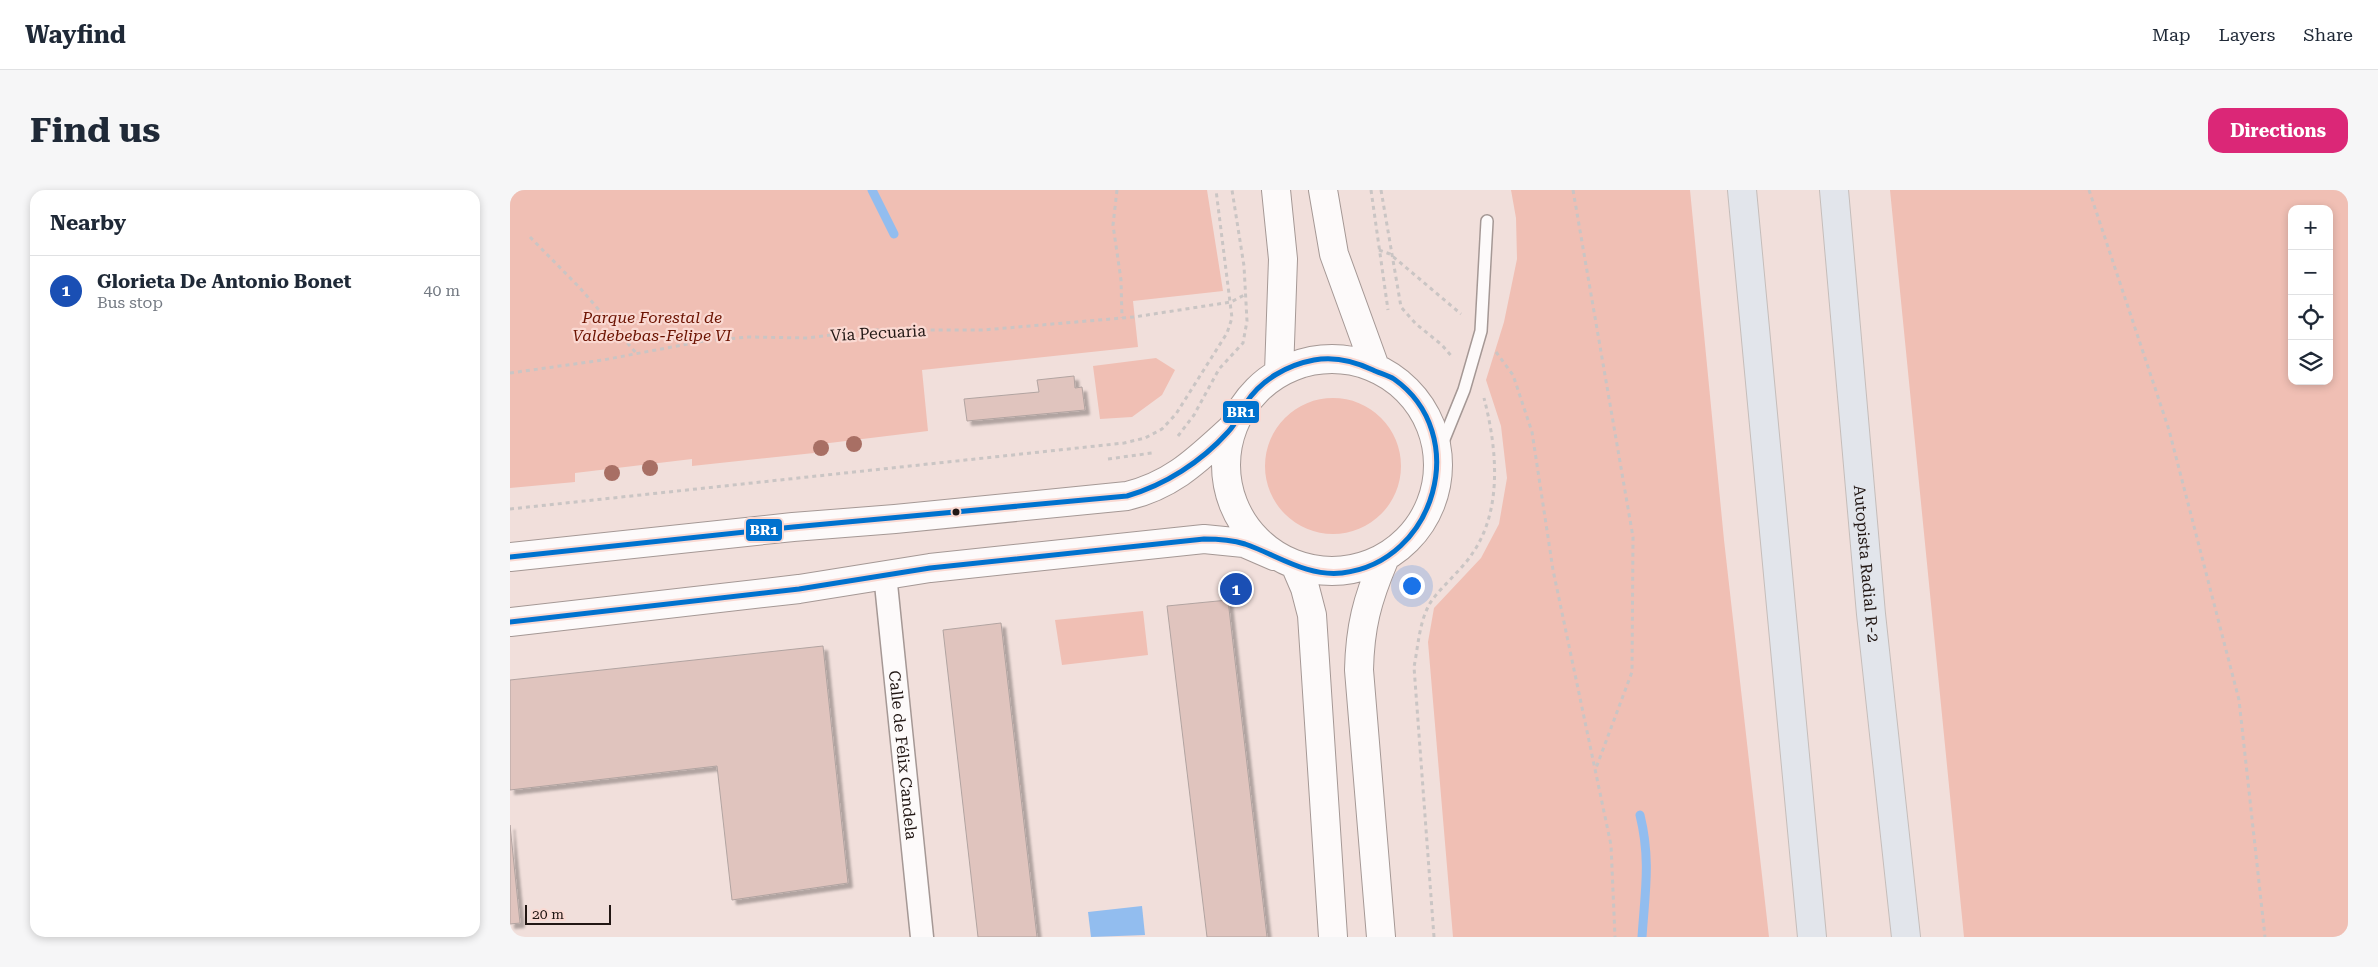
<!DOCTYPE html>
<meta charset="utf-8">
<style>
body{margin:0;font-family:"Roboto Serif",serif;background:#f6f6f7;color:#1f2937}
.controls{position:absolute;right:15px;top:15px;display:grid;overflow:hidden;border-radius:10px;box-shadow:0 2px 8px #0003}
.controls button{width:45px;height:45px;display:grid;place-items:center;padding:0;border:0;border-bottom:1px solid #e0e1e3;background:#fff;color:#1f2937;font:25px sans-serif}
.scale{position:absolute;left:15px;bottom:12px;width:86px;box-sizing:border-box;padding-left:5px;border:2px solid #221714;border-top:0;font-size:14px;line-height:18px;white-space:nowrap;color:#221714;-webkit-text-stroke:4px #fad9d2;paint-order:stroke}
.you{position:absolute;left:901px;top:395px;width:18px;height:18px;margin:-12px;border:4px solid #fff;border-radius:50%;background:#1a73e8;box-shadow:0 0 0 8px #1a73e833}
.badge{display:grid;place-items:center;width:32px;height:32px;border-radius:50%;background:#db2777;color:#fff;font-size:16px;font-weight:700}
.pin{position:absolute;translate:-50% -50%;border:2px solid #fff;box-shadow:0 1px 5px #0006}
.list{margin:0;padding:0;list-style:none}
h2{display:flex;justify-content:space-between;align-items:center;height:65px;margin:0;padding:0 20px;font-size:21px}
h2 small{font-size:16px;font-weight:400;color:#747a83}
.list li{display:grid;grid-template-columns:32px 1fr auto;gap:15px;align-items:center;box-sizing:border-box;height:70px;padding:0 20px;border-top:1px solid #e0e1e3}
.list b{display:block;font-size:19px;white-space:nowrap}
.list p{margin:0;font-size:16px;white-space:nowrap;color:#747a83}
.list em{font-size:16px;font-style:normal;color:#747a83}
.icon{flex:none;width:28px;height:28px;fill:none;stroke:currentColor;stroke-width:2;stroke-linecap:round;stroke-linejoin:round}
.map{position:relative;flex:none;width:1838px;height:747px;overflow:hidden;border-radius:15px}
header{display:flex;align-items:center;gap:30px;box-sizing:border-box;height:70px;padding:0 25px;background:#fff;border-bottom:1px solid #e0e1e3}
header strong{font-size:24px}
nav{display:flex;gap:28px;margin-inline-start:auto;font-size:18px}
.intro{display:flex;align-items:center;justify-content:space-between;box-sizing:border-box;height:120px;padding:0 30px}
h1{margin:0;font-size:35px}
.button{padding:12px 22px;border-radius:15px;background:#db2777;color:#fff;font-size:18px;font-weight:700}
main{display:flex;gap:30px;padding:0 30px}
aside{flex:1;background:#fff;border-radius:15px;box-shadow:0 2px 8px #0003}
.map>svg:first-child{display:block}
.green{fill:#f0bfb4;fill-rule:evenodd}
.water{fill:#92bdef}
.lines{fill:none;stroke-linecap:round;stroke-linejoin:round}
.stream{stroke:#92bdef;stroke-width:9}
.building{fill:#e0c4be;stroke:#b2a4a1;filter:url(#shadow)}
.lane-casing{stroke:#a59895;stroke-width:14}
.street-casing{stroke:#a59895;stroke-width:25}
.secondary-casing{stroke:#a59895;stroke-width:30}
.highway-casing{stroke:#c5bdba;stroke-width:30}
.path{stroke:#cac5c4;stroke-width:3;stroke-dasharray:4 4;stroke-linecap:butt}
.lane{stroke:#fdfafa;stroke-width:11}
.street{stroke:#fdfafa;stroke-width:22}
.secondary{stroke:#fdfafa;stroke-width:28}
.highway{stroke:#e2e5eb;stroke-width:28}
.bus-1-casing{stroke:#fad9d2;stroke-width:9}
.bus-1{stroke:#0072ce;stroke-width:5}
.tree{fill:#a86f64}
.bus-dot{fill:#221714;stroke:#fad9d2;stroke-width:2}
.labels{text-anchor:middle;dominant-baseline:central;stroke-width:4.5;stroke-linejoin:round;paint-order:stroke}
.park-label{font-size:16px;font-style:italic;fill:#6c1302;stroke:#fad9d2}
.street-label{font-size:16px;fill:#221714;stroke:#fad9d2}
.line-badge{stroke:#fad9d2;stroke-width:2}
.badge-label{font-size:14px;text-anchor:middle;font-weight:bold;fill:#fff}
</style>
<header>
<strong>Wayfind</strong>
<nav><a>Map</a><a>Layers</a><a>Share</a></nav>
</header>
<div class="intro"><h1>Find us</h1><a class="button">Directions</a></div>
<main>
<aside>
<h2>Nearby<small></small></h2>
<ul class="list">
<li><span class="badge" style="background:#1a4fb4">1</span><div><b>Glorieta De Antonio Bonet</b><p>Bus stop</p></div><em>40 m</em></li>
</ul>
</aside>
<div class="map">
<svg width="1838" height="747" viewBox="0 0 1838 747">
<defs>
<filter id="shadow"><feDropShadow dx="4.5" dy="4.5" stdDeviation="1" flood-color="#0004"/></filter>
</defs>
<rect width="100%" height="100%" fill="#f1dfdb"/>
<path class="green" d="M 0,0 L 697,0 L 713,101 L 623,111 L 628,157 L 412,180 L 418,241 L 303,255 L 304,263 L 182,276 L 182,269 L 65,283 L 65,292 L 0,298 Z
M 1001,0 L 1180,0 L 1214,350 L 1259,747 L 943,747 L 918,452 L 924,418 L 971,368 L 989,334 L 997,288 L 991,236 L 976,190 L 994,132 L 1007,69 L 1006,28 Z
M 1380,0 L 1838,0 L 1838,747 L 1454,747 ZM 1782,19 L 1819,19 L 1819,191 L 1782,191 Z
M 646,168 L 665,180 L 652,205 L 622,227 L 590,229 L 583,176 Z
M755 276a68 68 0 1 1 136 0a68 68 0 1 1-136 0Z
M 633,421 L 638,465 L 552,475 L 545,430 Z"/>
<path class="water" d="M 632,716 L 635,745 L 581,747 L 578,722 Z"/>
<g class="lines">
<path class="stream" d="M 362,0 L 384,44
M 1130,625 C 1141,670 1135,702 1132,747"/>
</g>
<path class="building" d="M 564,186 L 565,198 L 572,197 L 575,220 L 457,231 L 454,209 L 529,202 L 527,190 Z
M 718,410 L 757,747 L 697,747 L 657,416 Z
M 491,433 L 527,747 L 468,747 L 433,440 Z
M 313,456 L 338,693 L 222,710 L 207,576 L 0,600 L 0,490 Z
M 0,635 L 10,733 L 0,734 Z"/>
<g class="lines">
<g class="lane-casing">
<path id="lane" d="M 928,264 L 954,200 L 971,141 L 977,31"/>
</g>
<g class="street-casing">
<g id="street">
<path id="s1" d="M 375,384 L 412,747"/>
</g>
</g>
<g class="secondary-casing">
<path id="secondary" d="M 766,0 L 773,69 L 769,182
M 813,0 L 824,64 L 865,177
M716 275a106 106 0 1 1 212 0a106 106 0 1 1-212 0Z
M 0,367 L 283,337 L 385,329 L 617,306 C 662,295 686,271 720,240
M 786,377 L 795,398 L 802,425 L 823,747
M 0,432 L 289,399 L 420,378 L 694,349 L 734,353 L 764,366
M 871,747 L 849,480 C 850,437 857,410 874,370"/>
</g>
<g class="highway-casing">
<g id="highway">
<path d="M 1232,0 L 1302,747"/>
<path id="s2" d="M 1324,0 L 1361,424 L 1396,747"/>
</g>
</g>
<path class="path" d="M 607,0 L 603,35 L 611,90 L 612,128
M 861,0 L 878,120
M 871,0 L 891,117 L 906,134 L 932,155 L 943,168
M 1063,0 L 1123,347 L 1122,482 L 1086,578
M 1579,0 L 1659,240 L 1729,510 L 1755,747
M 20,47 L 70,98 L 126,163
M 869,60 L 880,64 L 951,124
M 986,162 L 1003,185 L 1022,242 L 1043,380 L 1101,655 L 1105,747
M 0,183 L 93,170 L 193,151 L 239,147 L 298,148 L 361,140 L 473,140 L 624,127 L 721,112 L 736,104
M 668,246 L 684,225 L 709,179 L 733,153 L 737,131 L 734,76 L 722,0
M 598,269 L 642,263
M 0,319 L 614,253 L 635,248 L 652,239 L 666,224 L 717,143 L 722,128 L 706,0
M 924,747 L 904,477 C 908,457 909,435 918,417 C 924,403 952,380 962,364 C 993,320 987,258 974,208"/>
<use href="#lane" class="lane"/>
<use href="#street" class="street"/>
<use href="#secondary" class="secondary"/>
<use href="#highway" class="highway"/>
<g class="bus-1-casing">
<path id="bus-1" d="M 0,367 L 283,337 L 617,306 C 655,295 691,272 718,242 C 726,234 730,223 736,213 C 751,190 777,175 804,170 C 825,166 844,171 863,180 C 869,183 878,185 884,189 C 962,244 926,372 832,383 C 797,387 767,365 735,354 C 722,350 708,349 694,349 L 420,378 L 289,399 L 0,432"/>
</g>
<use href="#bus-1" class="bus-1"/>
</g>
<g class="tree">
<circle cx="344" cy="254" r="8"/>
<circle cx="311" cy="258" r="8"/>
<circle cx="140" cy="278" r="8"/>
<circle cx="102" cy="283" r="8"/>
</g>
<circle class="bus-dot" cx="446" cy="322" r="4.5"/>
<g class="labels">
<g class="park-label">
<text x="142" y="127">Parque Forestal de<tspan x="142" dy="18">Valdebebas-Felipe VI</tspan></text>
</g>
<g class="street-label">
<text transform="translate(368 143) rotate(-3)">Vía Pecuaria</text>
<text stroke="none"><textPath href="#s2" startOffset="375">Autopista Radial R-2</textPath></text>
<text stroke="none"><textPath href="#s1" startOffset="182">Calle de Félix Candela</textPath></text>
</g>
</g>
<g class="line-badge">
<rect x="712" y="210" width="38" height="24" rx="5" fill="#0072ce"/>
<rect x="235" y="328" width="38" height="24" rx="5" fill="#0072ce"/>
</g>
<g class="badge-label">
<text x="731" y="227">BR1</text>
<text x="254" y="345">BR1</text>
</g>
</svg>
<div class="controls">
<button>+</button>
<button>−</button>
<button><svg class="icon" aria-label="locate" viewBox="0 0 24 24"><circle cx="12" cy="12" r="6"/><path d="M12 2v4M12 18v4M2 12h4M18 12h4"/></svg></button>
<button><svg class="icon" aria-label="layers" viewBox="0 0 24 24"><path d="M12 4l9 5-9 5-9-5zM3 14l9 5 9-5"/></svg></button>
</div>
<div class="scale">20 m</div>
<div class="you"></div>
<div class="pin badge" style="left:726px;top:399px;background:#1a4fb4">1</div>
</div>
</main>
